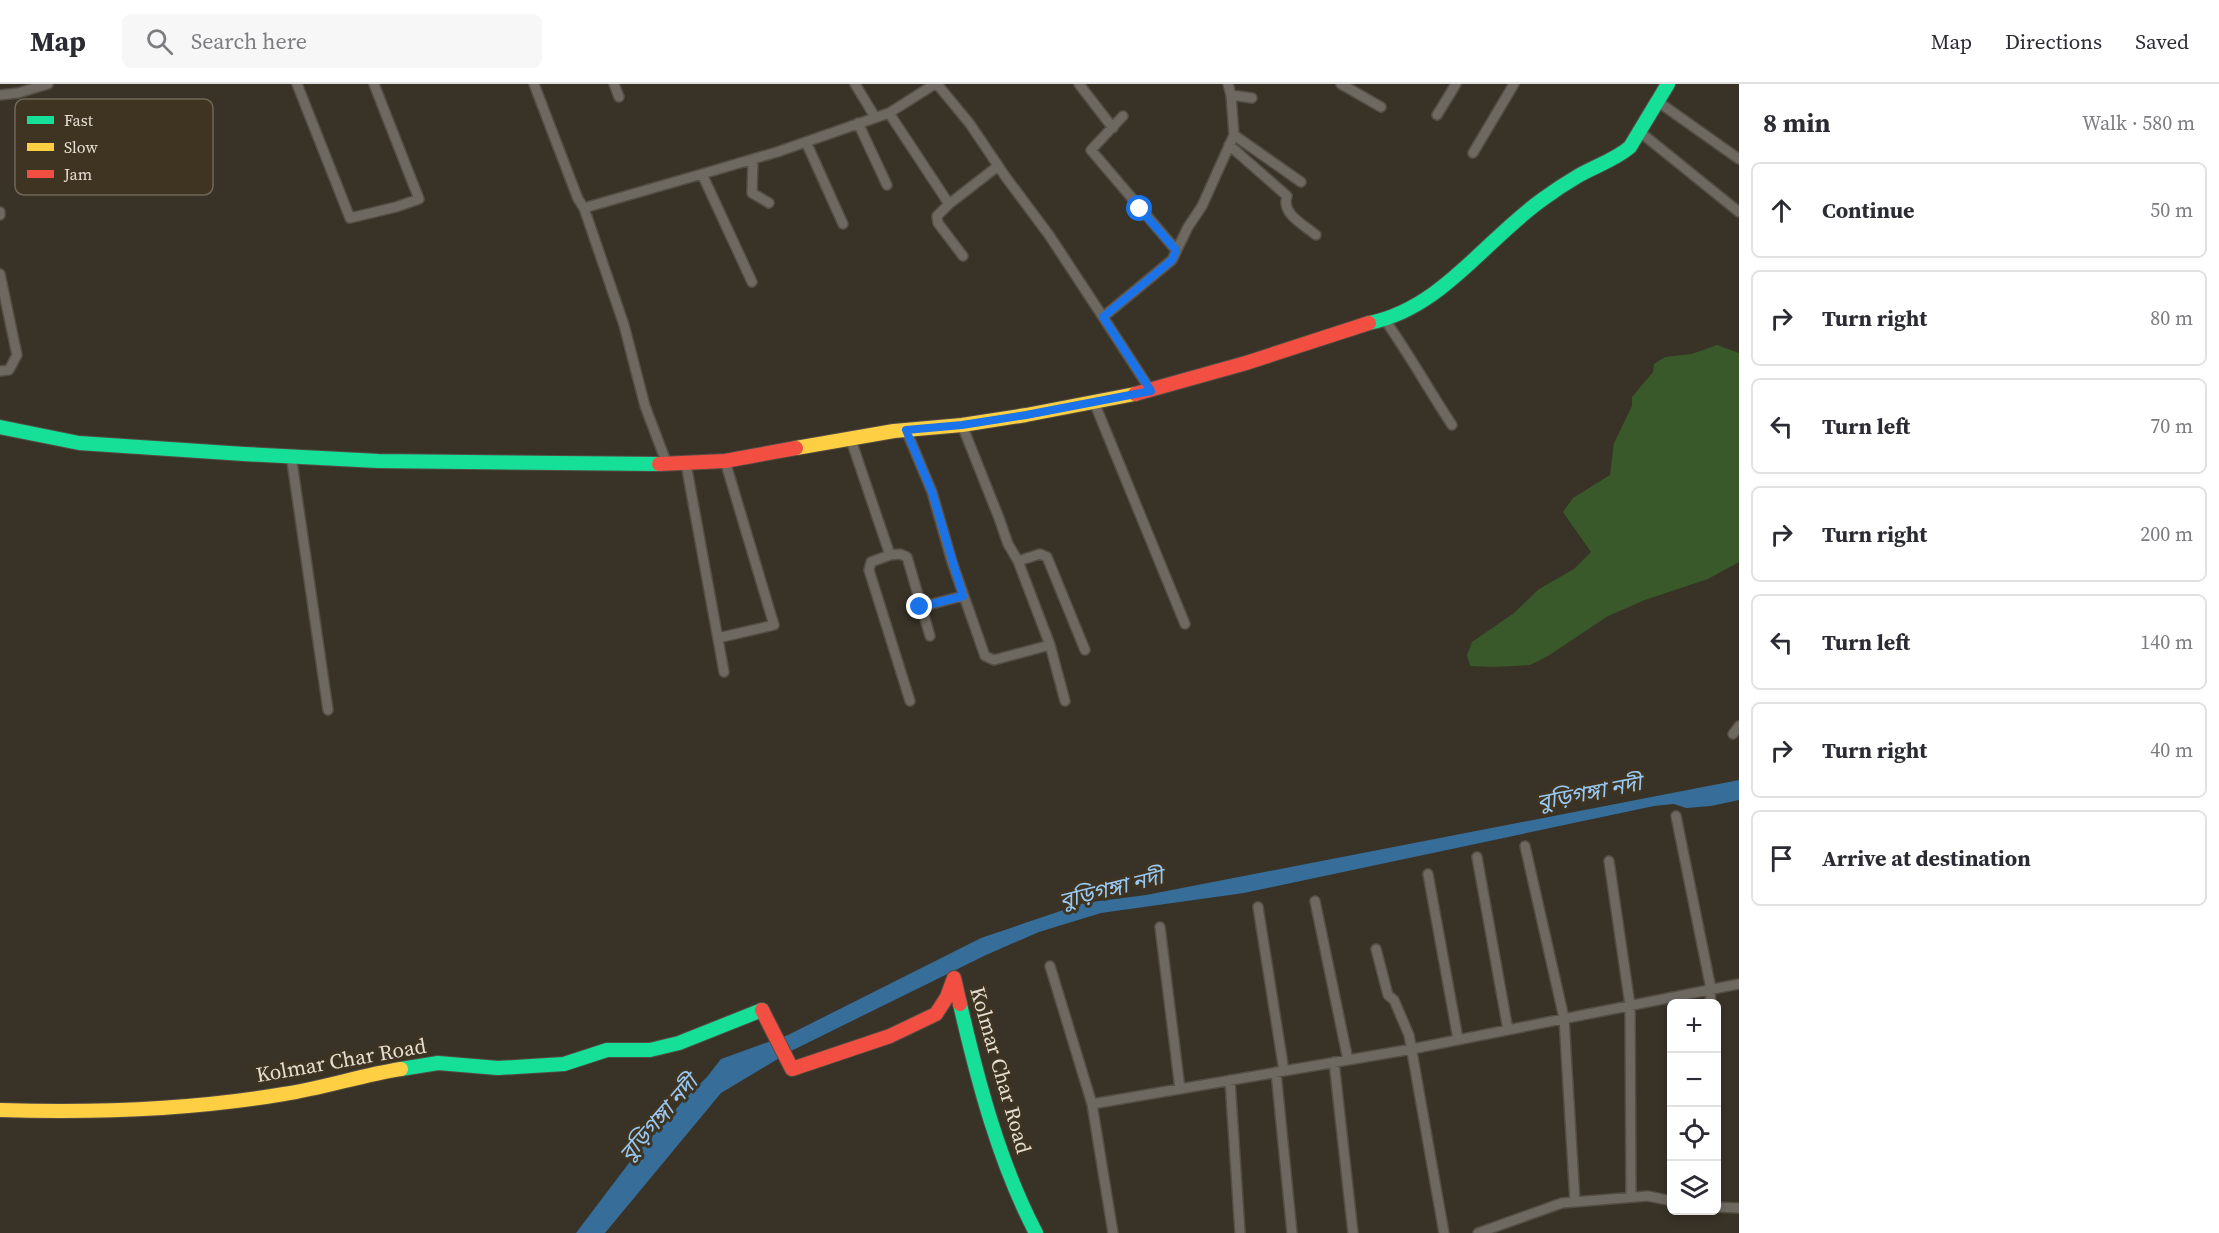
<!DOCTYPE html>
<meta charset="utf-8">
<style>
body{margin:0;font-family:"Source Serif 4","Noto Sans Bengali",serif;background:#f7f7f7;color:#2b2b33}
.controls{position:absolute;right:18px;bottom:18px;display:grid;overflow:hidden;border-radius:9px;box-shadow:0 3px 9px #0003}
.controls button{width:54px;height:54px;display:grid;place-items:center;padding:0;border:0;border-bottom:2px solid #e1e1e2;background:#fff;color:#2b2b33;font:30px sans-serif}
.stop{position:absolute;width:18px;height:18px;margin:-14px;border:4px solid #1a73e8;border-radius:50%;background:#fff}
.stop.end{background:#1a73e8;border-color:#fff;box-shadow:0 2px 6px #0008}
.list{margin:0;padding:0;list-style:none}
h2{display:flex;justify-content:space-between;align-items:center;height:78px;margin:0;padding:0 24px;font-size:26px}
h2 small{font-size:20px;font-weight:400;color:#7c7c81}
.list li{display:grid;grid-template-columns:39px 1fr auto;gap:18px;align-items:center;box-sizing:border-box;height:96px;margin:0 12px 12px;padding:0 12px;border:2px solid #e1e1e2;border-radius:9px}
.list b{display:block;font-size:22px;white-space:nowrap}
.list em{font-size:20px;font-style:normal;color:#7c7c81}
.icon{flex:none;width:33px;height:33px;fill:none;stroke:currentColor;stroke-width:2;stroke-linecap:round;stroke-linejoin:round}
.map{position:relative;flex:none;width:1739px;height:1149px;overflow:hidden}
header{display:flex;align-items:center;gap:36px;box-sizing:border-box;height:84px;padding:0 30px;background:#fff;border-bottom:2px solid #e1e1e2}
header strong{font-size:28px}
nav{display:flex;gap:33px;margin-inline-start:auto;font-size:21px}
.search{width:420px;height:54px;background:#f7f7f7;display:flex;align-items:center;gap:15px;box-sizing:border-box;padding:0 21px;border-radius:9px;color:#7c7c81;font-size:22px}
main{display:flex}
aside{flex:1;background:#fff}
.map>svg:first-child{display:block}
.green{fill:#3a592b}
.water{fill:#376d99}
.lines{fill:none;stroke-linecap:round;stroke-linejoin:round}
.street-casing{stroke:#534d44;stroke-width:12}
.fast-casing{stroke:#534d44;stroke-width:16}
.slow-casing{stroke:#534d44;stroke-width:16}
.jam-casing{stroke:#534d44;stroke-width:16}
.street{stroke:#6d6860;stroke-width:9}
.fast{stroke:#16e098;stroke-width:14}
.slow{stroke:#ffcf43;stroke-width:14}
.jam{stroke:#f24e42;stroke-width:14}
.route{stroke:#1a73e8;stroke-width:8}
.labels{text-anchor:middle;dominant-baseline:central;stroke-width:6;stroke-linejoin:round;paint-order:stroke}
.street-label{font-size:21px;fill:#e6dfd4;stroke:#3e3421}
.water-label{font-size:22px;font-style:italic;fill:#99c9f3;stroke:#3e3421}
.key{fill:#3e3421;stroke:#706757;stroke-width:1.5}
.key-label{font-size:16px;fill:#e6dfd4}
</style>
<header>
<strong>Map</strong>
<div class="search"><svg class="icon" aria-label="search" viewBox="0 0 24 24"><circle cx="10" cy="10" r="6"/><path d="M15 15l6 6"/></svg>Search here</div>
<nav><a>Map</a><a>Directions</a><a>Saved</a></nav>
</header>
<main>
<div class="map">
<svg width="1739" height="1149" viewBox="0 0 1739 1149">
<rect width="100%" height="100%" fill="#383227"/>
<path class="green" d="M 1717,261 L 1739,269 L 1739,478 L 1708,495 L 1645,516 L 1608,532 L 1548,572 L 1530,581 L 1494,583 L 1470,582 L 1467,571 L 1472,558 L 1514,529 L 1539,505 L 1574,485 L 1591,468 L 1563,428 L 1573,414 L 1610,391 L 1614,359 L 1632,322 L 1632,313 L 1653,288 L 1654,280 L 1665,273 L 1692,270 Z"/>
<path class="water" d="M 1739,696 L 1739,716 L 1711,722 L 1686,724 L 1674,720 L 1654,722 L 1244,809 L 1101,829 L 1039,848 L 986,871 L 791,967 L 721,1009 L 605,1149 L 576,1149 L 632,1075 L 683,1017 L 707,993 L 721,975 L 788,951 L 981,854 L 1084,819 L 1146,811 Z"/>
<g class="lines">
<g class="street-casing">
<path id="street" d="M 297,0 L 350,134 L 396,123 L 419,115 L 374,0
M 534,0 L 578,115 L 584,124 L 624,241 L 645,322 L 667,380
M 614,0 L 619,13
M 855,0 L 875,33
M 937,0 L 970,40 L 1005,92 L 1049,151 L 1103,233
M 1079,0 L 1113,44
M 1341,0 L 1381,23
M 0,11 L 18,9 L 48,0
M 1231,11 L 1252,14
M 1657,17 L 1739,75
M 889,29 L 949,120
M 1437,31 L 1456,0
M 1123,32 L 1091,66 L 1176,166
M 858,39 L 887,101
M 1640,48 L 1739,128
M 1234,51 L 1301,98
M 806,58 L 843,140
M 1229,61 L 1287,112 C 1281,130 1303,140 1316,151
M 1473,69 L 1514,0
M 753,75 L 752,109 L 769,119
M 702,90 L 777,68 L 889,29 L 935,0
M 584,124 L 702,90 L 752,198
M 0,128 L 0,131
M 963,172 L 938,139 L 937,132 L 949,120 L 998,82
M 0,190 L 17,271 L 9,286 L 0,287
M 1385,236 C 1409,270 1429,306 1452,341
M 1151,307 L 1103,233 L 1172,176 L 1188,143 L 1202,122 L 1234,51 L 1231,11 L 1228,0
M 1094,318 L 1185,540
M 962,341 L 999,434 L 1008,460 L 1018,477 L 1040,470 L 1047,473 L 1085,566
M 906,346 L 932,408 L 952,478 L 985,572 L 994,576 L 1050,561
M 851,356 L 890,471 L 871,478 L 869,486 L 910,617
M 291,371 L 328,626
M 686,380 L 724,588
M 890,471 L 900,470 L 907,473 L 930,552
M 1018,477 L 1050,561 L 1065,617
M 920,523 L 963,512
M 718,554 L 774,541 L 725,377
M 1733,650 L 1739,642
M 1676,732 L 1711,905 L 1710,920
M 1525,762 L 1564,934 L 1575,1118
M 1477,773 L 1508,946
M 1609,777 L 1630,921 L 1631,1113
M 1428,790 L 1458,955
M 1315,817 L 1348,976
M 1258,823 L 1284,987
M 1160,843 L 1180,1005
M 1376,865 L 1388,911 L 1394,916 L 1409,951 L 1444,1149
M 1050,882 L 1092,1020 L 1113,1149
M 1334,978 L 1353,1149
M 1276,988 L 1292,1149
M 1230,996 L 1240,1149
M 1092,1020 L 1412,965 L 1739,900
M 1716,1123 L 1739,1124
M 1478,1149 L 1562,1119 L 1648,1112 L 1672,1117"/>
</g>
<g class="fast-casing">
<path id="fast" d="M 1369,239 C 1441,225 1485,156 1543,115 C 1554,107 1566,99 1578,92 C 1595,82 1615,76 1630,63 L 1668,0
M 0,343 L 79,359 L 244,370 L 378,377 L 659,380
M 960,920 C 978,998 999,1078 1036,1149
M 401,985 L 438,979 L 498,984 L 564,980 L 607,966 L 650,966 L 679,959 L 762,926"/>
</g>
<g class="slow-casing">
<path id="slow" d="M 796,364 L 894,347 L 962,341 L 1026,331 L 1135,310
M 0,1026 C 95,1029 190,1026 284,1010 C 324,1004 362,991 401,985"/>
</g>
<g class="jam-casing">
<path id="jam" d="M 1135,310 L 1246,279 L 1369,239
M 659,380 L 725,377 L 796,364
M 762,926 L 792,985 L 890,952 L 936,930 L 947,913 L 954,894 L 960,920"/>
</g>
<use href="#street" class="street"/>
<use href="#fast" class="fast"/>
<use href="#slow" class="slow"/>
<use href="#jam" class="jam"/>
</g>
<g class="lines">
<path class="route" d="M 920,523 L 963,512 L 932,408 L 906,346 L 962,341 L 1026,331 L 1151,307 L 1103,233 L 1172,176 L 1176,166 L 1140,125"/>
</g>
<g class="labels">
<g class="street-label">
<text transform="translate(341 976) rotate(-10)">Kolmar Char Road</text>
<text transform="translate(1001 986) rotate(74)">Kolmar Char Road</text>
</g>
<g class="water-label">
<text transform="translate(1589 708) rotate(-11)">বুড়িগঙ্গা নদী</text>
<text transform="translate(1111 804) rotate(-14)">বুড়িগঙ্গা নদী</text>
<text transform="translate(658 1034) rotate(-49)">বুড়িগঙ্গা নদী</text>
</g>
</g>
<rect x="15" y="15" width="198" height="96" rx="9" class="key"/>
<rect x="27" y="32" width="27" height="8" fill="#16e098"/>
<rect x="27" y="59" width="27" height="8" fill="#ffcf43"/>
<rect x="27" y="86" width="27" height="8" fill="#f24e42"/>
<g class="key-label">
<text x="64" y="42">Fast</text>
<text x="64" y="69">Slow</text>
<text x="64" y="96">Jam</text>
</g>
</svg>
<div class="controls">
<button>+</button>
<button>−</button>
<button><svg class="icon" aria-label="locate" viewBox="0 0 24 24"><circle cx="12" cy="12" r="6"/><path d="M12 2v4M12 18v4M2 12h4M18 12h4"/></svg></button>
<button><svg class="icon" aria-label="layers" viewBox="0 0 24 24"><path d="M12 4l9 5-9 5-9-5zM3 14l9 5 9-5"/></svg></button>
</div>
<div class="stop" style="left:1140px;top:125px"></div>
<div class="stop end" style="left:920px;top:523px"></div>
</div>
<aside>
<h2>8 min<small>Walk · 580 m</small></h2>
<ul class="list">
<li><svg class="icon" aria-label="ahead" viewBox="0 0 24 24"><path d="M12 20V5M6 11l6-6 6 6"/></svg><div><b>Continue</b></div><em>50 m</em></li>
<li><svg class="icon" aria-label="right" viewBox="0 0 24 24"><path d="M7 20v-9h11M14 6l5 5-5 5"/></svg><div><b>Turn right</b></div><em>80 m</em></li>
<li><svg class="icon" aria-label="left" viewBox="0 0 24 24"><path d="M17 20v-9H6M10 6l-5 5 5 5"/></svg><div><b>Turn left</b></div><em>70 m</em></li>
<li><svg class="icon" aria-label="right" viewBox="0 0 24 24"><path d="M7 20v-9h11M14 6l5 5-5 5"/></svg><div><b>Turn right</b></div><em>200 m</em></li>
<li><svg class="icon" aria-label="left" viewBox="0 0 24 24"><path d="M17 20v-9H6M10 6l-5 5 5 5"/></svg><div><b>Turn left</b></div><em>140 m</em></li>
<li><svg class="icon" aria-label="right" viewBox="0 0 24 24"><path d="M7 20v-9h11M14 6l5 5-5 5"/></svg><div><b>Turn right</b></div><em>40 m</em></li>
<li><svg class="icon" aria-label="arrive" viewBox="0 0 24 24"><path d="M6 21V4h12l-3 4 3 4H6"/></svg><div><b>Arrive at destination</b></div></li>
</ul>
</aside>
</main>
